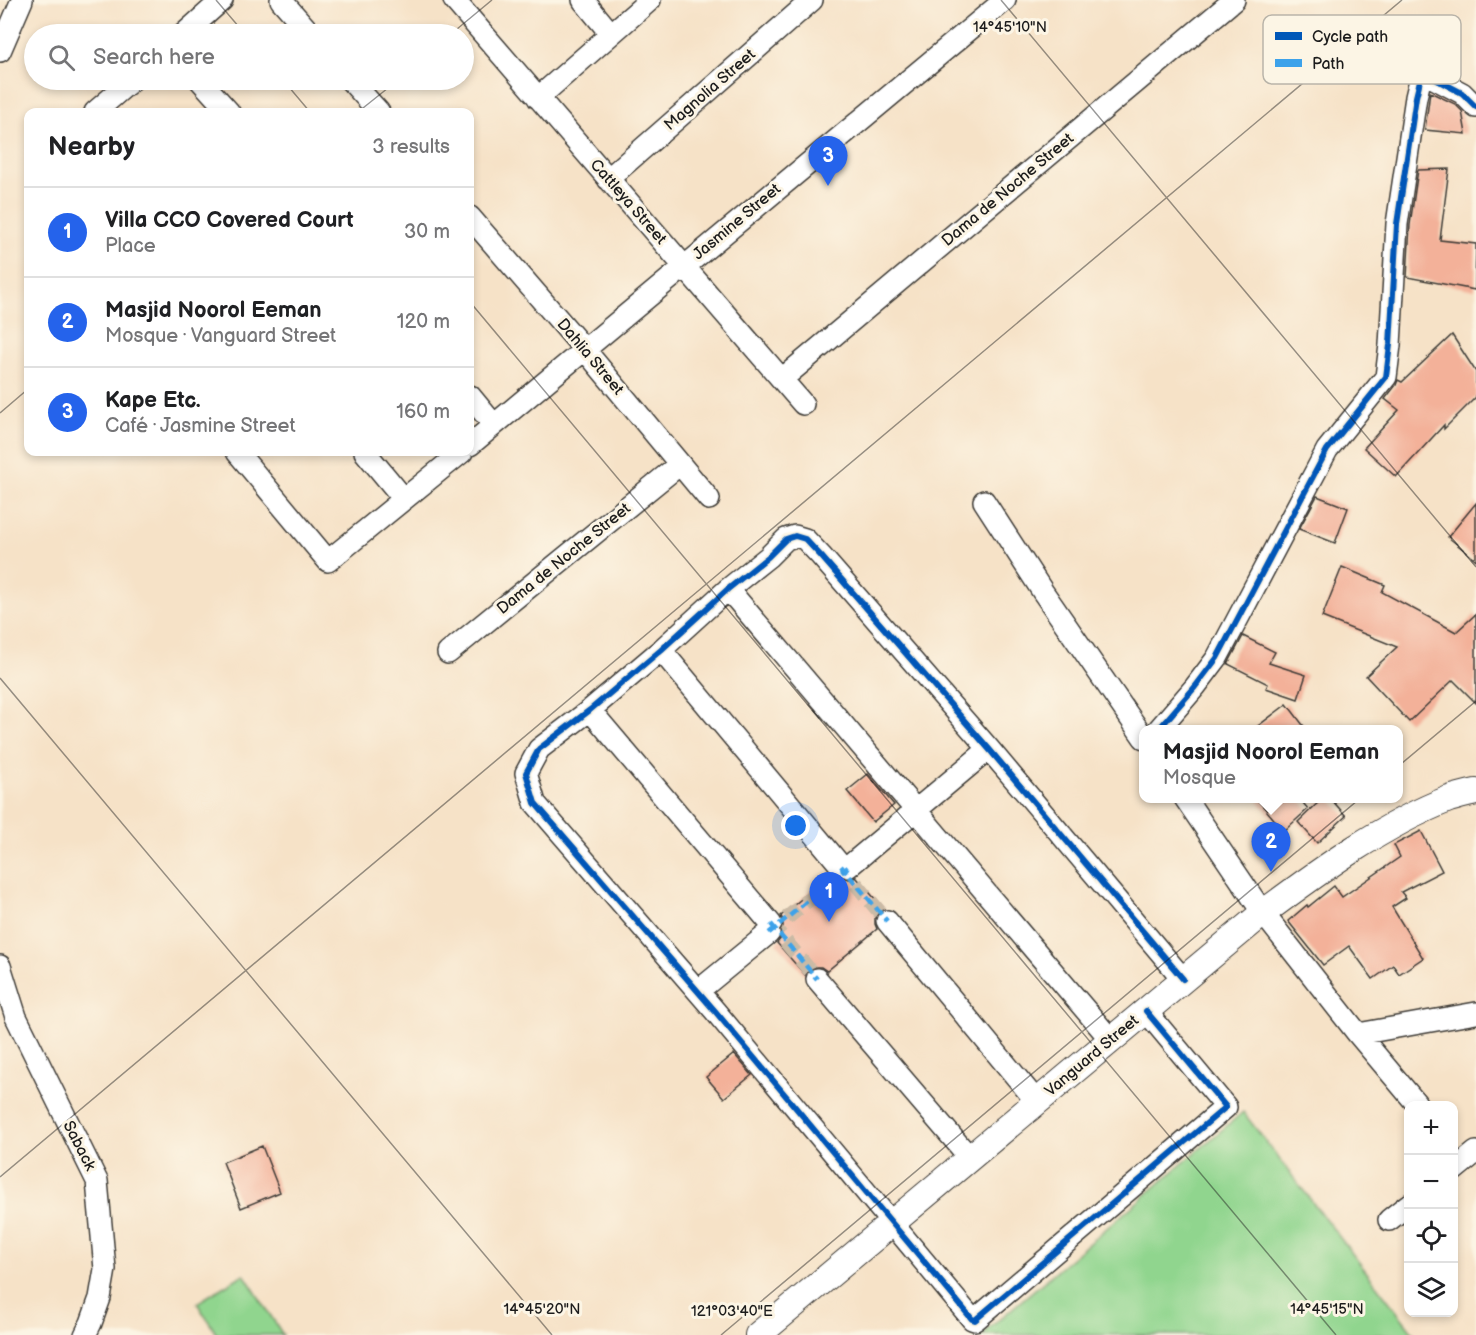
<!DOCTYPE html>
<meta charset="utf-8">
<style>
body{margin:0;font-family:"Balsamiq Sans",sans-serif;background:#f6f6f6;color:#202124}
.controls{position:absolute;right:18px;bottom:18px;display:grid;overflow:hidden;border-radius:12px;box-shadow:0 3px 9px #0003}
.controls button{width:54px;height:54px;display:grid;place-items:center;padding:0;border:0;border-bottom:2px solid #e0e0e0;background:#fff;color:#202124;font:30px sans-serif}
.you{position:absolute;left:796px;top:826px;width:21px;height:21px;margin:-15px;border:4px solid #fff;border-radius:50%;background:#1a73e8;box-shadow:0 0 0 9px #1a73e833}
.badge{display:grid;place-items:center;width:39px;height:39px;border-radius:50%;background:#2563eb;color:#fff;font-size:20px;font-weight:700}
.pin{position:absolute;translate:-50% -50px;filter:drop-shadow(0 2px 3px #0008)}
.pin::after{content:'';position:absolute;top:32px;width:21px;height:18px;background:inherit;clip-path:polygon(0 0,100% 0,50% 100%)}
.popup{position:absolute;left:1139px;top:725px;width:264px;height:78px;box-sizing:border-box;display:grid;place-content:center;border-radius:12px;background:#fff;filter:drop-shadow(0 2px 4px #0005);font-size:20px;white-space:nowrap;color:#757577}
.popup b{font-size:22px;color:#202124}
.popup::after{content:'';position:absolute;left:50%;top:100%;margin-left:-12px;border:12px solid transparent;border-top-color:#fff}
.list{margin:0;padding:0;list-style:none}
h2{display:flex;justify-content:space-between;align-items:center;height:78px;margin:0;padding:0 24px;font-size:26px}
h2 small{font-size:20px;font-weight:400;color:#757577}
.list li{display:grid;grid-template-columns:39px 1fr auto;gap:18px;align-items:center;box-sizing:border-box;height:90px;padding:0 24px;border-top:2px solid #e0e0e0}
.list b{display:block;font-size:22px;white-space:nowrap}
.list p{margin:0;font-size:20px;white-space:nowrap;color:#757577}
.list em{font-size:20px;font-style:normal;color:#757577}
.icon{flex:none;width:33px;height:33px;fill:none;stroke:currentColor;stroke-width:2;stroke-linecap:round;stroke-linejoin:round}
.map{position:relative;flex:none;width:1476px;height:1335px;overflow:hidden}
.search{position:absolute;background:#fff;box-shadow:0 3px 9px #0003;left:24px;top:24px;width:450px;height:66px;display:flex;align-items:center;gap:15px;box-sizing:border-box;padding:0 21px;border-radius:33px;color:#757577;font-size:22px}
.panel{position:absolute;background:#fff;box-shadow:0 3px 9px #0003;left:24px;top:108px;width:450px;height:348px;border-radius:12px}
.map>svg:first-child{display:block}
.green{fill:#90d58e;stroke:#567855;stroke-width:1.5}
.building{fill:#f3b199}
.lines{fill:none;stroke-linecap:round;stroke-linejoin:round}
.pedestrian-tunnel{stroke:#cabaa5;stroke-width:15;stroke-dasharray:15 8;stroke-linecap:butt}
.minor-casing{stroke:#3d3a36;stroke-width:24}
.tertiary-casing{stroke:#3d3a36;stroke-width:28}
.minor{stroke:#fff;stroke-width:21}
.tertiary{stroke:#fff;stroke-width:26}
.quiet{stroke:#3da2ea;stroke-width:4.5;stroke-dasharray:9 4.5;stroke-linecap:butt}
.cycleway-casing{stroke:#fcf5e5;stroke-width:10}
.cycleway{stroke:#0057b8;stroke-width:6}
.ticks{fill:none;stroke:#1c1c1c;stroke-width:1.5;stroke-opacity:0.45}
.labels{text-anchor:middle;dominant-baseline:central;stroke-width:6;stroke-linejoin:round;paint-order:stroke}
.street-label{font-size:16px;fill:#1c1c1c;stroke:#fcf5e5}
.key{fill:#fcf5e5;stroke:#b9b4a9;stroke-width:1.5}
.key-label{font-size:16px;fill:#1c1c1c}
.ticks-label{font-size:15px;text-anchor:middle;fill:#1c1c1c;stroke:#fcf5e5;stroke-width:6;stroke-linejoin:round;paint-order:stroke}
</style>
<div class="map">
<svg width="1476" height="1335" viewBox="0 0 1476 1335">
<rect width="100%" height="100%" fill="#fcf5e5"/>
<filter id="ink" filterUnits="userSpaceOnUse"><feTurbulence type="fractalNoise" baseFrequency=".0167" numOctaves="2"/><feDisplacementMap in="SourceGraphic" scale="12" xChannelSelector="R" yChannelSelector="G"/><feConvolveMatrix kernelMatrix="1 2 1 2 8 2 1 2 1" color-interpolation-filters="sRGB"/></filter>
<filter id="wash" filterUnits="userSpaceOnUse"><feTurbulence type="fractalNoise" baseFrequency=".008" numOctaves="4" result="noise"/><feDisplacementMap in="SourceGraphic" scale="24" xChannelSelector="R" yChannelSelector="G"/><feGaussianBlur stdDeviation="1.35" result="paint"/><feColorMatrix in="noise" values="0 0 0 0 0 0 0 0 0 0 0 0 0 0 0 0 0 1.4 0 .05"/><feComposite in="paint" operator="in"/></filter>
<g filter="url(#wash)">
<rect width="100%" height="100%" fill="#f6e2c7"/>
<path class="green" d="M 1243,1112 L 1415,1335 L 981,1335 Z
M 244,1274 L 283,1335 L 217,1335 L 197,1303 Z"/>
<g id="blocks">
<path class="building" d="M 1430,92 L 1455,104 L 1462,111 L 1466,134 L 1425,130 Z
M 1449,169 L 1440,240 L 1476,244 L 1475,290 L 1407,277 L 1410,225 L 1418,170 Z
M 1452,335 L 1476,372 L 1476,397 L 1444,429 L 1444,425 L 1396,477 L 1364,448 L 1399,410 L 1385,399 L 1396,385 L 1398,380 L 1402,382 Z
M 1317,496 L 1348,508 L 1335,543 L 1299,529 Z
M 1476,503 L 1476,560 L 1448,537 Z
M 1342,567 L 1385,585 L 1382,592 L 1456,632 L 1476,614 L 1476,703 L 1453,680 L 1409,722 L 1366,676 L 1397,647 L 1322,617 Z
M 1243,636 L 1275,652 L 1269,663 L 1306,675 L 1298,699 L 1266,688 L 1268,684 L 1228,664 Z
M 1287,704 L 1306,729 L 1254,729 Z
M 868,774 L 894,805 L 873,822 L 847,791 Z
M 1256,798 L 1299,798 L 1308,809 L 1284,831 Z
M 1323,798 L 1330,798 L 1346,816 L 1317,843 L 1298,822 Z
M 1421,831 L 1442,871 L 1401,892 L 1406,898 L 1392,907 L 1423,958 L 1399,974 L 1393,965 L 1373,979 L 1349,946 L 1323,965 L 1288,921 L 1307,905 L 1308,907 L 1334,886 L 1342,897 L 1400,857 L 1394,845 Z
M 831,874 L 836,878 L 844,879 L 851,879 L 856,877 L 884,909 L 878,912 L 875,917 L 875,924 L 877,929 L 827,971 L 821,967 L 814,967 L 808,970 L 805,975 L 777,943 L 781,938 L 783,928 L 783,921 L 781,916 Z
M 734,1054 L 752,1075 L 724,1098 L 706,1077 Z
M 262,1146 L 280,1192 L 241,1208 L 223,1162 Z"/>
</g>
</g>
<g filter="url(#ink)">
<use href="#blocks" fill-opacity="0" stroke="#3d3a36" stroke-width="1.5"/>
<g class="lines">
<path class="pedestrian-tunnel" d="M 841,866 L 887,921
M 771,924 L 817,979
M 769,933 L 848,867"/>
<g class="minor-casing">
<path id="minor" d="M 281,0 L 311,34
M 454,0 L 803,404
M 583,0 L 611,34
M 184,34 L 222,0
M 0,51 L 22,0
M 200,80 L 229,112
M 350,80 L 379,112
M 538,98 L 650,0
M 95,112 L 132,80
M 608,179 L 812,0
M 470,217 L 585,350 L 709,499
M 782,379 L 1234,0
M 470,396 L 494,425
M 470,445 L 1005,0
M 237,452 L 328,561 L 462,452
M 365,452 L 404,499
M 984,501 L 1043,592 L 1144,738
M 728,589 L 1111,1040
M 661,650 L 841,866
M 448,653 L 680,464
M 590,710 L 771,924
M 1158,730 L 1195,687 L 1217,658 L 1327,450 L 1386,377 L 1390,345 L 1397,224 L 1416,97 L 1422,72 L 1462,93 L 1476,107
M 1185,798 L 1263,913 L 1358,1034 L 1416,1103
M 848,867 L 989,749
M 887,921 L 1037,1102
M 0,966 L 16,1017 L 97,1181 L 105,1269 L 100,1298 L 91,1323 L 85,1335
M 817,979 L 970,1158
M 698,991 L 769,933
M 1146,1011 L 1226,1107 L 975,1320 L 972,1319 L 715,1011 L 535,803 L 526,773 L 539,749 L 590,710 L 661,650 L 728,589 L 768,557 L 786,539 L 795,536 L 805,539 L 821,556 L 989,749 L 1183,979
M 1358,1034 L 1476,1013
M 1454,1170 L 1476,1152
M 1389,1220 L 1408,1205"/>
</g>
<g class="tertiary-casing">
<path id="tertiary" d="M 758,1335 L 1263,913 C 1319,871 1384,824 1449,799 C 1458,796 1467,794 1476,792"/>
</g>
<use href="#minor" class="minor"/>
<use href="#tertiary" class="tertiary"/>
<path class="quiet" d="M 841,866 L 887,921
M 771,924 L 817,979
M 769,933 L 848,867"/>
<g class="cycleway-casing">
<path id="cycleway" d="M 1158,730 L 1195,687 L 1217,658 L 1327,450 L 1386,377 L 1390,345 L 1397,224 L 1416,97 L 1422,72 L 1462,93 L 1476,107
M 1146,1011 L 1226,1107 L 975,1320 L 972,1319 L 715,1011 L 535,803 L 526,773 L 539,749 L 590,710 L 661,650 L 728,589 L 768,557 L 786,539 L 795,536 L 805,539 L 821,556 L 989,749 L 1183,979"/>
</g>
<use href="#cycleway" class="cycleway"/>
</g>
</g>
<path class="ticks" d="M 216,0 L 245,34M 1001,0 L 1476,567M 451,34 L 492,0M 283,80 L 310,112M 358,112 L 398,80M 470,302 L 1336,1335M 0,413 L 28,389M 0,678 L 552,1335M 0,1177 L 1402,0M 721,1335 L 1476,701"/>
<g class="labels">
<g class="street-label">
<text transform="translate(710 90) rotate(-41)">Magnolia Street</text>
<text transform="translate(1008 190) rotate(-40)">Dama de Noche Street</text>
<text transform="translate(628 202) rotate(49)">Cattleya Street</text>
<text transform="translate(737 222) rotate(-40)">Jasmine Street</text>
<text transform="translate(590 357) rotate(50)">Dahlia Street</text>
<text transform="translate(564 559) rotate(-39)">Dama de Noche Street</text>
<text transform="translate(1092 1056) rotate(-40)">Vanguard Street</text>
<text transform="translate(79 1146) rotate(63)">Saback</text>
</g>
</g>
<rect x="1263" y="15" width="198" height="69" rx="9" class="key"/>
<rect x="1275" y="32" width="27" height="8" fill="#0057b8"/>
<rect x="1275" y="59" width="27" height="8" fill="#3da2ea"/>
<g class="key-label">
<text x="1312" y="42">Cycle path</text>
<text x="1312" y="69">Path</text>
</g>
<g class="ticks-label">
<text x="1010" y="32">14°45'10"N</text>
<text x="542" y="1314">14°45'20"N</text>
<text x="1327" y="1314">14°45'15"N</text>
<text x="732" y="1316">121°03'40"E</text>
</g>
</svg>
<div class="controls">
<button>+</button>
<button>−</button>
<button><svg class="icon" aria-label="locate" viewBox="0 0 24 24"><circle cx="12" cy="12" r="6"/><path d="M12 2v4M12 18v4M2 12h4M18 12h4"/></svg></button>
<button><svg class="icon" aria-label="layers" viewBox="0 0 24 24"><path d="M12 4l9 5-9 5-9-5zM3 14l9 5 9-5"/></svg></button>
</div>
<div class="you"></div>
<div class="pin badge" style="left:829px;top:922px">1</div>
<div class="pin badge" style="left:1271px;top:872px">2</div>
<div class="popup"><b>Masjid Noorol Eeman</b>Mosque</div>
<div class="pin badge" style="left:828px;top:186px">3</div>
<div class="search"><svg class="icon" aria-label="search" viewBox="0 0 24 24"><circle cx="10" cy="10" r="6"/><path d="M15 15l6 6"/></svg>Search here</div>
<section class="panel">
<h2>Nearby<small>3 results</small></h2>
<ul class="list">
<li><span class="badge">1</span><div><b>Villa CCO Covered Court</b><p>Place</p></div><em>30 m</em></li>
<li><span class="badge">2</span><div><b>Masjid Noorol Eeman</b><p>Mosque · Vanguard Street</p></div><em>120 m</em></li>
<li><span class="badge">3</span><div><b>Kape Etc.</b><p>Café · Jasmine Street</p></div><em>160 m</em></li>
</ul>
</section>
</div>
